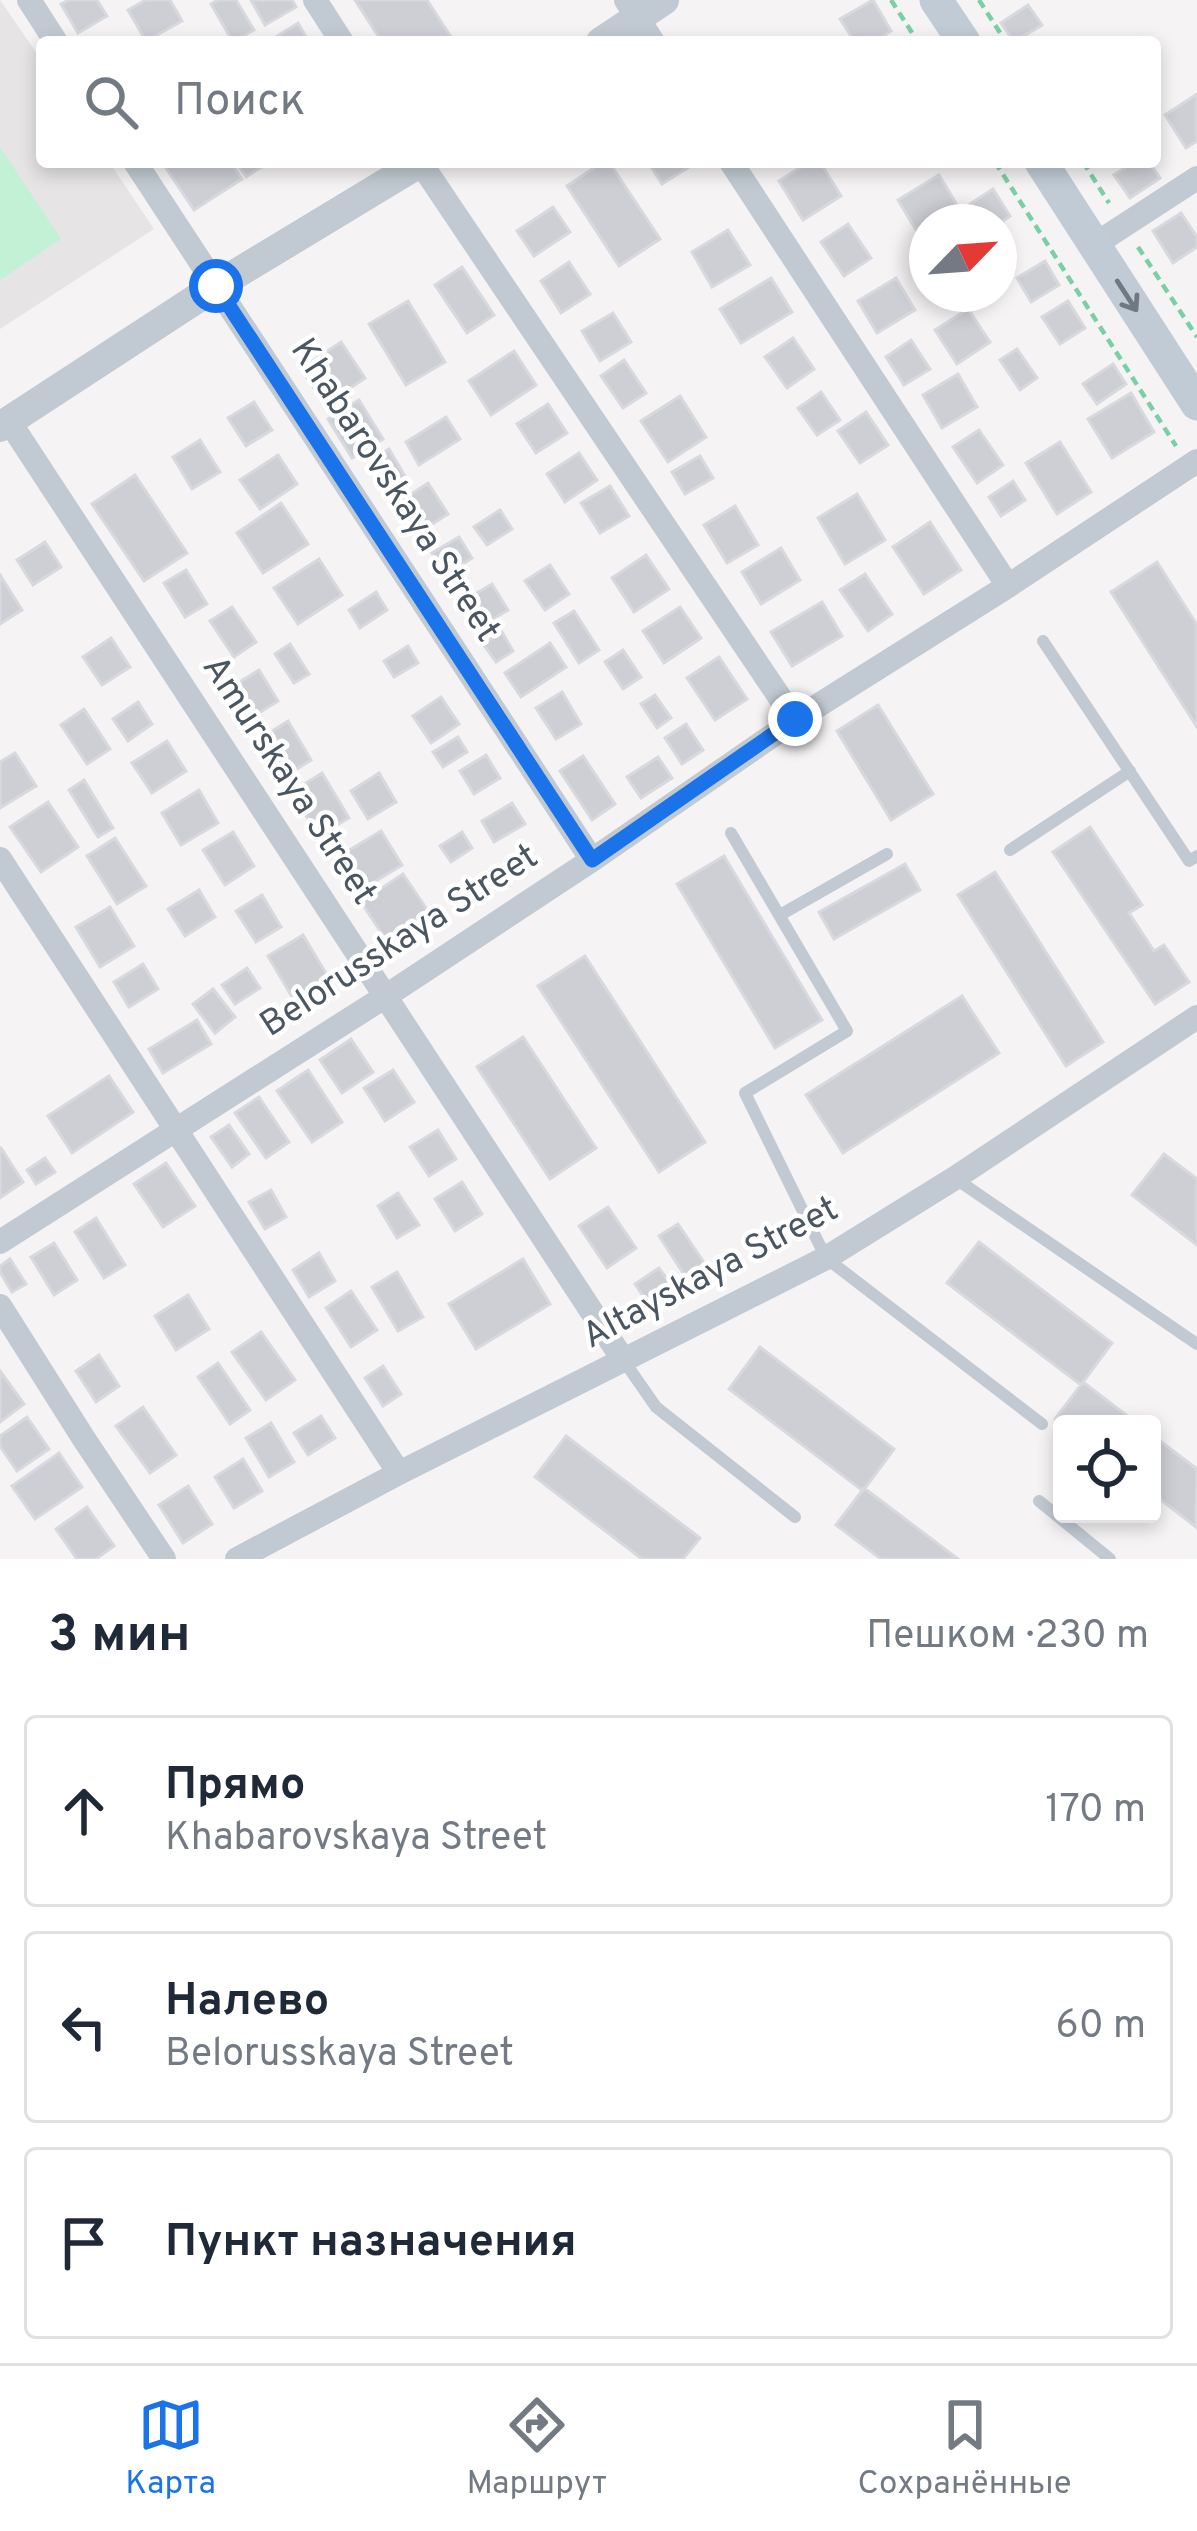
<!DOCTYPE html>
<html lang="ru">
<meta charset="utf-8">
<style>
body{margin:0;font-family:Overpass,sans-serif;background:#f6f6f7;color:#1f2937}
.controls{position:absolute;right:36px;bottom:36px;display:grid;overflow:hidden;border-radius:12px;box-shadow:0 6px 18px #0003}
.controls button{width:108px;height:108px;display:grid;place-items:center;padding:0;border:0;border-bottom:3px solid #e0e1e3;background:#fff;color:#1f2937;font:60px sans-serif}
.compass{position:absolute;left:909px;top:204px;width:108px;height:108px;border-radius:50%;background:#fff;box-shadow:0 6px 18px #0003;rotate:65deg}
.stop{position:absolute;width:36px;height:36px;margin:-27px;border:9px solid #1a73e8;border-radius:50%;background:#fff}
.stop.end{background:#1a73e8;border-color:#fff;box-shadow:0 3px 12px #0008}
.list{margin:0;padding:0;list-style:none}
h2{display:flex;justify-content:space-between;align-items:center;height:156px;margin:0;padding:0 48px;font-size:51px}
h2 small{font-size:39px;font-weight:400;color:#747a83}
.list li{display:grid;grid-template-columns:78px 1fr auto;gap:36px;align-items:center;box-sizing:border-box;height:192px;margin:0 24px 24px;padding:0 24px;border:3px solid #e0e1e3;border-radius:12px}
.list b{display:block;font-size:45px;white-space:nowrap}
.list p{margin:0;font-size:39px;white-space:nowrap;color:#747a83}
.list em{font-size:39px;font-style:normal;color:#747a83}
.icon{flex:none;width:66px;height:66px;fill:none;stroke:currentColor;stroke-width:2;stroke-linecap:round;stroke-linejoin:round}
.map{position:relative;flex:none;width:1197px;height:1559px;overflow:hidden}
.search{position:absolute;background:#fff;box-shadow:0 6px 18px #0003;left:36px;right:36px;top:36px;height:132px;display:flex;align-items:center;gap:30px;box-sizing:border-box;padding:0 42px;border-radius:12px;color:#747a83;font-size:45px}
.sheet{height:804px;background:#fff}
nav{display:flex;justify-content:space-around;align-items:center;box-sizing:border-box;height:168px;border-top:3px solid #e0e1e3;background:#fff;font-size:33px;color:#747a83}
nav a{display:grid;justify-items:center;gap:6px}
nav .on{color:#1a73e8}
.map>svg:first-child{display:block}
.education{fill:#e6e4e5}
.green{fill:#c3f1d5}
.building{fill:#cdcfd5;stroke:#d7d9de;stroke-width:3}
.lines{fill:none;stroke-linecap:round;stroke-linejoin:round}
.path{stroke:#7ad0a6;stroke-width:4.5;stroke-dasharray:9 6;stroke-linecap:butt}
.service{stroke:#c1cad2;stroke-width:12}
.minor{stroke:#c1cad2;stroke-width:24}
.tertiary{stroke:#c1cad2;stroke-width:30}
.secondary{stroke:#c1cbd6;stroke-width:33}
.oneway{stroke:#6e7984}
.route{stroke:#1a73e8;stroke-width:15}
.labels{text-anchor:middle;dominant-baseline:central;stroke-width:9;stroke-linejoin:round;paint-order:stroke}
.street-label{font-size:36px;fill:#4a5661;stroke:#fff}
</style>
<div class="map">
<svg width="1197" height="1559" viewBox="0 0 1197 1559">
<rect width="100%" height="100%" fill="#f5f3f3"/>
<path class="education" d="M 0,0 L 42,61 L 42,162 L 109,162 L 154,229 L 0,329 Z"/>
<path class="green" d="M 0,147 L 61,239 L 0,280 Z"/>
<path class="building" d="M 69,0 L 97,0 L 107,16 L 78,33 L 61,4 Z
M 146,0 L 170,0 L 182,21 L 146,41 L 128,10 Z
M 218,0 L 236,0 L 254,30 L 233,42 L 211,4 Z
M 251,0 L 292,0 L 296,7 L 265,25 Z
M 355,0 L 427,0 L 451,37 L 443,42 L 382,42 Z
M 873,0 L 891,31 L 874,42 L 855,42 L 840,19 Z
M 1028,5 L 1042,25 L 1014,42 L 1001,23 Z
M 298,23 L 309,42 L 268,42 Z
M 1197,94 L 1197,141 L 1186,148 L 1165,115 Z
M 162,162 L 231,162 L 242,179 L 194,210 Z
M 236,162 L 269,162 L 246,177 Z
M 603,162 L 609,162 L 660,239 L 619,266 L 567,186 Z
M 648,162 L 686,162 L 689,167 L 662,184 Z
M 809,162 L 820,162 L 841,196 L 803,220 L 779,181 Z
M 1134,162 L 1149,162 L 1160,178 L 1130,198 L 1114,175 Z
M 939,175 L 957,205 L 916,230 L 898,200 Z
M 993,189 L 1010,216 L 999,224 L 981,222 L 970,204 Z
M 553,207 L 570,232 L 534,256 L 517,231 Z
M 1181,213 L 1197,237 L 1197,247 L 1173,263 L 1153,231 Z
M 848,224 L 871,258 L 844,276 L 821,242 Z
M 728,230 L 750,265 L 712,287 L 692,252 Z
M 1045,261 L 1059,285 L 1031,302 L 1017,278 Z
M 569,262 L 590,294 L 561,313 L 541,281 Z
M 462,267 L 494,315 L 467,333 L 435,285 Z
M 771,278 L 792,312 L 741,343 L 720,309 Z
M 896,278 L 915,310 L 877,333 L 858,301 Z
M 408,301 L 445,362 L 406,385 L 369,324 Z
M 1068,301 L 1085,328 L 1060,344 L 1042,317 Z
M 968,309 L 990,342 L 957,364 L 935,330 Z
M 613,313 L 631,342 L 600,361 L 582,331 Z
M 793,338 L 814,369 L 787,388 L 765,357 Z
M 911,340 L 930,369 L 904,385 L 886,357 Z
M 341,342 L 365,378 L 325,405 L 301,369 Z
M 1017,349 L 1037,378 L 1020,390 L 1000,360 Z
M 514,351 L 536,385 L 491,415 L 469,381 Z
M 624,360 L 646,393 L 623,408 L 601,376 Z
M 1113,364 L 1126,384 L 1097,404 L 1083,384 Z
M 958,374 L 977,407 L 942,428 L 923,395 Z
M 821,392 L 840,420 L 817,435 L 798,408 Z
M 1131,393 L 1154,432 L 1112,458 L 1088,419 Z
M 680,396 L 706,437 L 668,462 L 641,421 Z
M 359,400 L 383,439 L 352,458 L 328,419 Z
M 254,402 L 272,430 L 246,446 L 228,418 Z
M 548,404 L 567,433 L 536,453 L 517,424 Z
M 866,412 L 888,445 L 860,463 L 838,431 Z
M 446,417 L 460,439 L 419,465 L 406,442 Z
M 979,430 L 1003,465 L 977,483 L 953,447 Z
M 200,440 L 220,472 L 192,489 L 173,457 Z
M 1060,442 L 1091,492 L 1057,514 L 1026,463 Z
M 389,449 L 409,483 L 392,494 L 372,460 Z
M 579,453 L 597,480 L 565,502 L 547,474 Z
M 278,455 L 297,484 L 260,509 L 240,480 Z
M 700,456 L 713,478 L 685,494 L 672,472 Z
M 135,475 L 187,553 L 144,581 L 92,504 Z
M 1013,481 L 1025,500 L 1001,516 L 989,497 Z
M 428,483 L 448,514 L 418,533 L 398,503 Z
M 610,486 L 629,516 L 600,533 L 581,503 Z
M 857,494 L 885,540 L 845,564 L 818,518 Z
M 281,503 L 308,544 L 263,573 L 237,533 Z
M 735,506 L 758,545 L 727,563 L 704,525 Z
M 500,510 L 512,529 L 487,545 L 474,527 Z
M 930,522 L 961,570 L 924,594 L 893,547 Z
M 459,537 L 472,558 L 445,575 L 432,553 Z
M 45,542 L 61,567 L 33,585 L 17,560 Z
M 781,548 L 800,580 L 761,604 L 742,572 Z
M 646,555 L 669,589 L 634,612 L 612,578 Z
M 319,559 L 342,595 L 298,624 L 274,588 Z
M 1157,562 L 1197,625 L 1197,727 L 1111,592 Z
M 550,565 L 569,594 L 545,610 L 525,581 Z
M 186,570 L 207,604 L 185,617 L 164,583 Z
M 865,574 L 892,614 L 868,631 L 840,590 Z
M 0,575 L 22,610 L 0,624 Z
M 492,584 L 508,610 L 478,628 L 463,601 Z
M 376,592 L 387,610 L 360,628 L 349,610 Z
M 822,602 L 842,636 L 792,666 L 771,632 Z
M 232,607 L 256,642 L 234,657 L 210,621 Z
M 680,607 L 701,638 L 664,663 L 643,631 Z
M 574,611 L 599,650 L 579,663 L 554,623 Z
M 502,632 L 513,651 L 496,662 L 483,644 Z
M 111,638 L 130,667 L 102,685 L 83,657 Z
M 550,643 L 566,667 L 521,697 L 505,673 Z
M 290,644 L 309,674 L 294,683 L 275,654 Z
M 408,646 L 418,663 L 394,677 L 384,661 Z
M 623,650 L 641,677 L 623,689 L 605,662 Z
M 719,657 L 747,699 L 715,720 L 687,678 Z
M 259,670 L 278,701 L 246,721 L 227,690 Z
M 562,692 L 581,724 L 556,739 L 536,708 Z
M 655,695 L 671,718 L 657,728 L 641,704 Z
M 441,697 L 459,724 L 431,743 L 413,716 Z
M 138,702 L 152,724 L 128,741 L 113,719 Z
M 878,705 L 933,794 L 891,820 L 837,731 Z
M 84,709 L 110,749 L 87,764 L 61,725 Z
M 288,721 L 311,760 L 281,779 L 258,740 Z
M 686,724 L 703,750 L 682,764 L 665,738 Z
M 458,737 L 467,752 L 443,767 L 433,752 Z
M 167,741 L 186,771 L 152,793 L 132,763 Z
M 15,753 L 36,786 L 0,808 L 0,762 Z
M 486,755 L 500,778 L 474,794 L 460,771 Z
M 583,756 L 615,804 L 592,820 L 560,771 Z
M 658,757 L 672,778 L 641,798 L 627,777 Z
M 322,773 L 349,818 L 318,836 L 292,792 Z
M 379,773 L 396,802 L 368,819 L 351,791 Z
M 84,780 L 113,828 L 98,837 L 69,790 Z
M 199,790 L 218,823 L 181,845 L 162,813 Z
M 48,802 L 78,847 L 41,872 L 10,827 Z
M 512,803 L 525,824 L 494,842 L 482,821 Z
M 1090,827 L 1142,905 L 1129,913 L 1154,951 L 1164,945 L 1189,982 L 1155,1004 L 1053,852 Z
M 381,831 L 402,865 L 353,895 L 333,860 Z
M 233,832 L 254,866 L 225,885 L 203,850 Z
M 462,832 L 472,848 L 451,862 L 440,846 Z
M 115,838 L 146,886 L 117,904 L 87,856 Z
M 724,856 L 822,1020 L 775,1048 L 677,884 Z
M 905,864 L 920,890 L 834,939 L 819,912 Z
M 995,872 L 1103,1042 L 1066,1066 L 958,895 Z
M 403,874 L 428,911 L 386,940 L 361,902 Z
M 199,890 L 215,917 L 185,936 L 168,909 Z
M 262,895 L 281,927 L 256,942 L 236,911 Z
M 110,907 L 134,946 L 100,967 L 76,927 Z
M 303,935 L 330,980 L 295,1002 L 268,956 Z
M 585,956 L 705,1142 L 659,1172 L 538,986 Z
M 143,964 L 158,989 L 129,1007 L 114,982 Z
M 247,968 L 260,988 L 235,1004 L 222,985 Z
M 213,989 L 235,1017 L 215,1033 L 193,1004 Z
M 962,996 L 999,1053 L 843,1153 L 806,1095 Z
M 197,1020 L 211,1044 L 163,1073 L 149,1049 Z
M 523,1037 L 596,1148 L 550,1179 L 477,1067 Z
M 351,1039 L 373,1072 L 342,1093 L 320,1060 Z
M 308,1070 L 342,1122 L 312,1142 L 277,1091 Z
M 393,1070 L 414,1102 L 385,1121 L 364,1088 Z
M 109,1076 L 133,1112 L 72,1153 L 48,1116 Z
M 259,1097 L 289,1142 L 266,1158 L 235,1113 Z
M 229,1125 L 249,1154 L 232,1167 L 211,1137 Z
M 438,1130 L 456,1159 L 429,1176 L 410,1147 Z
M 1,1148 L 23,1182 L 0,1198 L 0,1149 Z
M 1164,1154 L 1197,1179 L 1197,1245 L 1132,1195 Z
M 45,1158 L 55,1172 L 36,1184 L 27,1170 Z
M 166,1163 L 195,1206 L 163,1227 L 134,1184 Z
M 462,1182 L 482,1214 L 455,1231 L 435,1199 Z
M 271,1190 L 286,1217 L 265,1229 L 249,1202 Z
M 398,1193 L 419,1225 L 397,1238 L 378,1206 Z
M 608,1207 L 636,1248 L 607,1268 L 579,1226 Z
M 96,1218 L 125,1265 L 104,1278 L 75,1232 Z
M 678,1224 L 707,1267 L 687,1279 L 659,1236 Z
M 979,1242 L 1112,1343 L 1081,1385 L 947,1283 Z
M 54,1243 L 77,1280 L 54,1295 L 31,1257 Z
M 319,1253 L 335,1281 L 309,1297 L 293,1270 Z
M 10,1259 L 26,1284 L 12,1292 L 0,1272 L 0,1266 Z
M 523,1259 L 550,1304 L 476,1349 L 449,1304 Z
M 659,1268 L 671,1285 L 647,1302 L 635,1284 Z
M 397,1272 L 423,1317 L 398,1331 L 372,1287 Z
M 351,1291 L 377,1330 L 351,1347 L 326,1308 Z
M 188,1295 L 209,1329 L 176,1350 L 155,1316 Z
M 261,1332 L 295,1380 L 266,1400 L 232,1352 Z
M 760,1347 L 894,1449 L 863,1491 L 729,1389 Z
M 99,1355 L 119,1386 L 96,1402 L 76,1371 Z
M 218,1363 L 250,1410 L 230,1424 L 198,1377 Z
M 383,1366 L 401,1394 L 383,1406 L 365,1378 Z
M 0,1371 L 24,1404 L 0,1422 Z
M 1083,1382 L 1138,1424 L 1062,1425 L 1055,1419 Z
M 143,1407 L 176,1455 L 150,1473 L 116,1426 Z
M 321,1416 L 335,1438 L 308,1455 L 294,1433 Z
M 27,1417 L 49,1449 L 17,1471 L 0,1446 L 0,1436 Z
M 271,1423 L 294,1462 L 269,1477 L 246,1438 Z
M 1152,1435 L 1197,1469 L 1196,1527 L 1152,1493 Z
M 566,1436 L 700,1538 L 683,1559 L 642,1559 L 535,1477 Z
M 59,1453 L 82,1487 L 35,1519 L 12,1486 Z
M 243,1459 L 262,1491 L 234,1508 L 215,1477 Z
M 188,1486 L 212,1524 L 183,1543 L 159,1505 Z
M 864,1488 L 958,1559 L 881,1559 L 836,1525 Z
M 87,1507 L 114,1546 L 96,1559 L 77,1559 L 56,1529 Z"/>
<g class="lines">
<path class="path" d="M 891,0 L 918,42
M 979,0 L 1006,42
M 995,162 L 1176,446
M 1083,162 L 1109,203
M 1138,247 L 1197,337"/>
<path class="service" d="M 1043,641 L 1189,861 L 1197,856
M 731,833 L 847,1031 L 745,1093 L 826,1258 L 1042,1424
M 1010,850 L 1130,771
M 780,915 L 887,854
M 956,1179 L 1197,1344
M 624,1361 L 656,1407 L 795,1517
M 1039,1501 L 1110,1559"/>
<path class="minor" d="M 29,0 L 56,42
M 315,0 L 342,42
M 626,0 L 653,42
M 135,162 L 592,860
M 420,162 L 795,720
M 731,162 L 1008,586
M 1094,245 L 1197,178
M 9,421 L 624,1361
M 0,859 L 399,1473
M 0,1242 L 386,996 L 592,860 L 795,720 L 1008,586 L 1197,461
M 0,1306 L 84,1439 L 164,1559
M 237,1559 L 399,1473 L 826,1258 L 955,1178 L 1197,1017"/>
<path class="tertiary" d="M 601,42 L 664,0
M 0,427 L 216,286 L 421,162"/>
<path class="secondary" d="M 936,0 L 964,42
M 1041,162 L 1197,404"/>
</g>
<defs><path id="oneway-shaft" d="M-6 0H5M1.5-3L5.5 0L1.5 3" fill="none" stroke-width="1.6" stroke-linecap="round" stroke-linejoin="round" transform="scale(3)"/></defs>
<use class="oneway" href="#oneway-shaft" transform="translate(1127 296) rotate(57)"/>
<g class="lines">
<path class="route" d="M 216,286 L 592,860 L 795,719"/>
</g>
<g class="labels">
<g class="street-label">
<text transform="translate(394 491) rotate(57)">Khabarovskaya Street</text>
<text transform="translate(288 781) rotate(57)">Amurskaya Street</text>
<text transform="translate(400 942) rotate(-33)">Belorusskaya Street</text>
<text transform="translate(711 1274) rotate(-28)">Altayskaya Street</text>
</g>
</g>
</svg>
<div class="controls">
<button><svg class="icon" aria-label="locate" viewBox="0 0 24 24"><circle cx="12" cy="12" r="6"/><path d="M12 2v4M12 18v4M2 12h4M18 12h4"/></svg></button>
</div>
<svg class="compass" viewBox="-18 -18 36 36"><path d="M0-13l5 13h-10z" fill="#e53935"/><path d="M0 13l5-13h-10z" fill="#747a83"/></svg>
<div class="stop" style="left:216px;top:286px"></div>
<div class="stop end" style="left:795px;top:719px"></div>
<div class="search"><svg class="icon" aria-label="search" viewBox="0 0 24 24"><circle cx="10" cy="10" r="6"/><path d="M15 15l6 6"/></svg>Поиск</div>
</div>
<section class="sheet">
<h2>3 мин<small>Пешком · 230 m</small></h2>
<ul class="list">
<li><svg class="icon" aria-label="ahead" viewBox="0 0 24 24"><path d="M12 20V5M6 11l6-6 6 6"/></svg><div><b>Прямо</b><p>Khabarovskaya Street</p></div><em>170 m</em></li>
<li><svg class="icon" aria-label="left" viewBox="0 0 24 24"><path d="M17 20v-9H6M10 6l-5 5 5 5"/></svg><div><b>Налево</b><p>Belorusskaya Street</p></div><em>60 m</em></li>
<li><svg class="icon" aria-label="arrive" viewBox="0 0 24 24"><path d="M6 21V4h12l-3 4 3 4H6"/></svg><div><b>Пункт назначения</b></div></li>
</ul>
</section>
<nav>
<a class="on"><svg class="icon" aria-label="map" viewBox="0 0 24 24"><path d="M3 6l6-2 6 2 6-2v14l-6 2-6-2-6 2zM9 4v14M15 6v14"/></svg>Карта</a>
<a><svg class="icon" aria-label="directions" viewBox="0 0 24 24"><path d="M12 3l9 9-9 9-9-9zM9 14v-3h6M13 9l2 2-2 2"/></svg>Маршрут</a>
<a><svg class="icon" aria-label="saved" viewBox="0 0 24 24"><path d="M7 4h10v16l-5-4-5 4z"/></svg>Сохранённые</a>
</nav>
